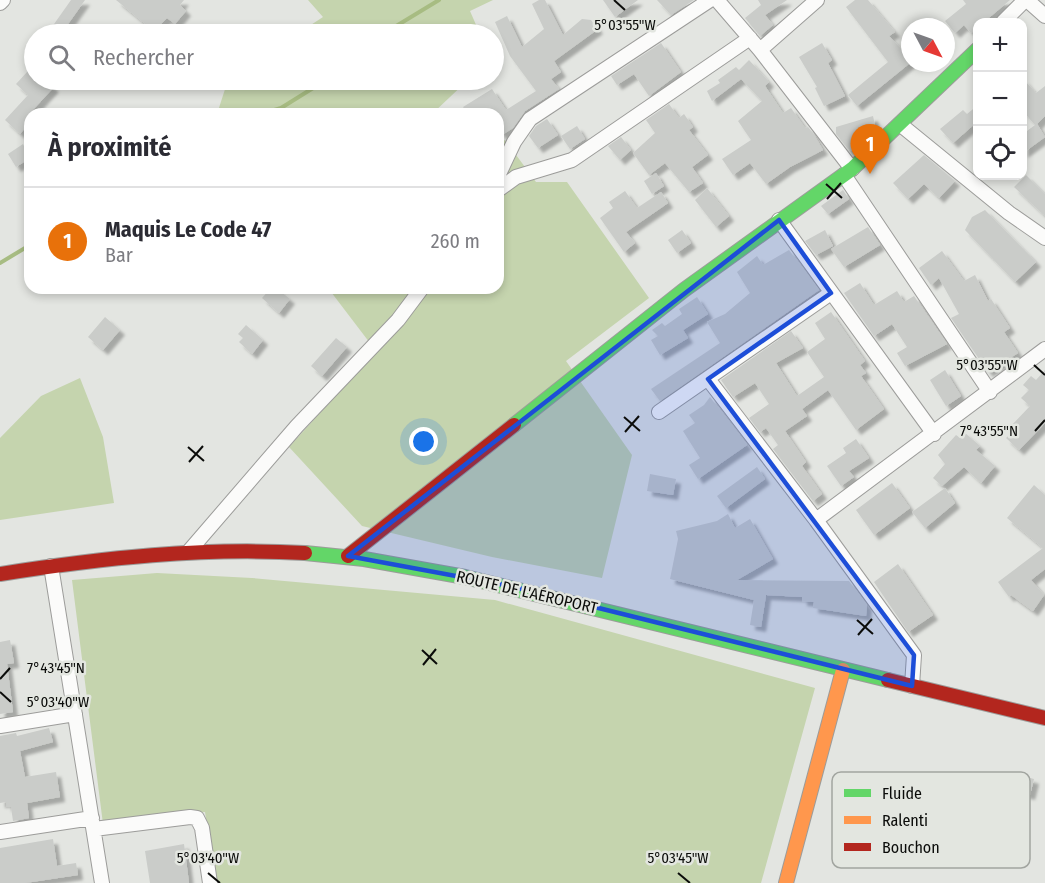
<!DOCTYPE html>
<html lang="fr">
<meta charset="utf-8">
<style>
body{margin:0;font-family:"Fira Sans Condensed",sans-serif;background:#f7f7f7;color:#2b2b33}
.controls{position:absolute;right:18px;top:18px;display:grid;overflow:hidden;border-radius:12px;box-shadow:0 3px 9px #0003}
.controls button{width:54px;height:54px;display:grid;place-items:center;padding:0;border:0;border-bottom:2px solid #e1e1e2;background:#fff;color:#2b2b33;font:30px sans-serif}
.compass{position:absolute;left:901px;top:18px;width:54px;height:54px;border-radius:50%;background:#fff;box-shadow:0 3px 9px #0003;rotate:131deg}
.you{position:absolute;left:424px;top:442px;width:21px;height:21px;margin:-15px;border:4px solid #fff;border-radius:50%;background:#1a73e8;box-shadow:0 0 0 9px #1a73e833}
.badge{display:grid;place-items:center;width:39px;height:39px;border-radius:50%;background:#111827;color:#fff;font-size:20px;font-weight:700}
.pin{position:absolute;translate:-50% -50px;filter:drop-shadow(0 2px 3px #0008)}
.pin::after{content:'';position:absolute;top:32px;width:21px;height:18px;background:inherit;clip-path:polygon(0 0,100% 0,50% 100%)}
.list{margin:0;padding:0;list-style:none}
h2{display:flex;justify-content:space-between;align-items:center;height:78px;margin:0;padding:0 24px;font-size:26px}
h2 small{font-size:20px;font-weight:400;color:#7c7c81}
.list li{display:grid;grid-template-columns:39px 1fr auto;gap:18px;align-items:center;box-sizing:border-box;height:108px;padding:0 24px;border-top:2px solid #e1e1e2}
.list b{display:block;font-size:22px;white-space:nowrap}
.list p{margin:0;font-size:20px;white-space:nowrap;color:#7c7c81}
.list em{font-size:20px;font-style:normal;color:#7c7c81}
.icon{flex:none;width:33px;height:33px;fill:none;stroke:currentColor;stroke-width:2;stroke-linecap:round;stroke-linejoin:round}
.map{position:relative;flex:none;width:1045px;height:883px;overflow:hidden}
.search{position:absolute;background:#fff;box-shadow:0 3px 9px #0003;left:24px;top:24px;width:480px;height:66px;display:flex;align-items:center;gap:15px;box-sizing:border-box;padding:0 21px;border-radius:33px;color:#7c7c81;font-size:22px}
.panel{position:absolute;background:#fff;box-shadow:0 3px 9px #0003;left:24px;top:108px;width:480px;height:186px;border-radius:18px}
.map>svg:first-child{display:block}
.green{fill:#c5d4ae}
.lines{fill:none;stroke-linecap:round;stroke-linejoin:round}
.stream{stroke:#a7bc82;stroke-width:4}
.building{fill:#caccc9;filter:url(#shadow)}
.street-casing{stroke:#9c9c9a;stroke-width:16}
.fast-casing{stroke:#9c9c9a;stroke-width:16}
.slow-casing{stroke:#9c9c9a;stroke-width:16}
.jam-casing{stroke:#9c9c9a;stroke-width:16}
.street{stroke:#fbfbfa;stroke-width:14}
.fast{stroke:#63d668;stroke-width:14}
.slow{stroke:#ff974d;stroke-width:14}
.jam{stroke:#b3261e;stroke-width:14}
.marked{fill:#1d4ed8;fill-opacity:0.2;stroke:#1d4ed8;stroke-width:4.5;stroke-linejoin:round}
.ticks{fill:none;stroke:#0b0c0a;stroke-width:2}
.labels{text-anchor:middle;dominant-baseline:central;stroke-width:5;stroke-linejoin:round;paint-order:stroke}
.street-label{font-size:16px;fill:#0b0c0a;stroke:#e3e6e0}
.key{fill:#e3e6e0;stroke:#a2a5a0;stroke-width:1.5}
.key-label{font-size:16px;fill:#0b0c0a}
.ticks-label{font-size:15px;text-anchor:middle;fill:#0b0c0a;stroke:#e3e6e0;stroke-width:5;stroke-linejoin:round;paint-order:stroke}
</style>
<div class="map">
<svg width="1045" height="883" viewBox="0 0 1045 883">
<defs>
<filter id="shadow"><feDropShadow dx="5" dy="5" stdDeviation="1.5" flood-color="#0004"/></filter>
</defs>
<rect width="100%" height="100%" fill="#e3e5e1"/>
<path class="green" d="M 308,0 L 493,0 L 470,11 L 480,34 L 297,34 L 323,17 Z
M 232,80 L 468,80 L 432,114 L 217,114 L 227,83 Z
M 505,140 L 536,182 L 567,182 L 649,298 L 566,361 L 632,455 L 602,578 L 492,557 L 362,526 L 289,447 L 376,351 L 328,288 L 498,288 L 498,144 Z
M 80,378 L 103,437 L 114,503 L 0,520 L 0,438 L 41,396 Z
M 157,573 L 252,578 L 495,600 L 815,688 L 761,883 L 216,883 L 205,812 L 103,824 L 72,580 Z"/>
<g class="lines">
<path class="stream" d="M 383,34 L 439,0
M 261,114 L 281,108 L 326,80
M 0,263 L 30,245"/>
</g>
<path class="building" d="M 71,0 L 85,0 L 61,34 L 47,34 Z
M 116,0 L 184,0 L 180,5 L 186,11 L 175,24 L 167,18 L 154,31 Z
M 539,0 L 545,0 L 563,35 L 582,19 L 591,20 L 598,29 L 554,61 L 561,72 L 551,79 L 559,89 L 525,111 L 513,128 L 502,135 L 498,129 L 498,114 L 468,114 L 463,107 L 492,89 L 506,110 L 536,91 L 510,56 L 495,22 L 507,16 L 522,47 L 544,29 L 532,4 Z
M 603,0 L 638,0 L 615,17 Z
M 657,0 L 694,0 L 671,15 Z
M 758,0 L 787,0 L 765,15 L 773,25 L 760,36 L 745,18 L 761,5 Z
M 855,0 L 868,0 L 895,32 L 889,36 L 904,52 L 910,47 L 910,63 L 857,106 L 848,95 L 888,62 L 846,7 Z
M 963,0 L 1010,0 L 984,22 L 978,22 L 978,28 L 971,33 L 964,25 L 955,33 L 945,21 L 966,4 Z
M 661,43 L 681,72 L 649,96 L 634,74 L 617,85 L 611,76 Z
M 822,43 L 832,60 L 828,63 L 845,96 L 824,106 L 815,88 L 817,87 L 799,57 Z
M 749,60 L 769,82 L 765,86 L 783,113 L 791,108 L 805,128 L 808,127 L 813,133 L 823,150 L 790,167 L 766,184 L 750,163 L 733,175 L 722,159 L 751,140 L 738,121 L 762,101 L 741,79 L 712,101 L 707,91 L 720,83 L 718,80 L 736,67 L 739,70 Z
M 28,71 L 34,80 L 45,80 L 54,87 L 30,113 L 30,122 L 20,134 L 5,120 L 28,95 L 16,84 Z
M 1023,79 L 1036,93 L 1045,86 L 1045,116 L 1037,124 L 1045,137 L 1023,153 L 1023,134 L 1035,125 L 1023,111 Z
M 669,104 L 679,118 L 684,114 L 693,127 L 689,130 L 708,155 L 692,167 L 703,183 L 689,192 L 665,163 L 649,175 L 633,153 L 655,133 L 646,120 Z
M 978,105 L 978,121 L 953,143 L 940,129 L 963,110 L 967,114 Z
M 873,116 L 876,130 L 853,151 L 848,149 L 836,134 L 836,127 Z
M 547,119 L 558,135 L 538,148 L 529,136 L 536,126 Z
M 577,126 L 585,139 L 570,149 L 561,136 Z
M 621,137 L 631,150 L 620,160 L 608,146 Z
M 23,144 L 30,158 L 16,167 L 8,154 Z
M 924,155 L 955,181 L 939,198 L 924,184 L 908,199 L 893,183 Z
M 656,173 L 664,186 L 652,194 L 644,181 Z
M 1026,175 L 1045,194 L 1045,216 L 1014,187 Z
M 707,188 L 729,216 L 716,227 L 695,200 Z
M 843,190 L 849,199 L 828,214 L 821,206 Z
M 625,191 L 637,208 L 661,192 L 668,203 L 626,232 L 635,243 L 624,252 L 600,218 L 613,208 L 609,202 Z
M 985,210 L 1036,262 L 1015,282 L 965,230 L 972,217 Z
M 868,227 L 880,245 L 844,267 L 831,249 Z
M 682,230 L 691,243 L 677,253 L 668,240 Z
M 825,230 L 833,246 L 816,255 L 805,241 Z
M 789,250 L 819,290 L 660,401 L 651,389 L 720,343 L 707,322 L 725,314 L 750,293 L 737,272 L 757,256 L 763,265 Z
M 942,251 L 964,281 L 975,275 L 988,301 L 991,299 L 1010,328 L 1004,332 L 1018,353 L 988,372 L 951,318 L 959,314 L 939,278 L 931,285 L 919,268 Z
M 860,283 L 874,305 L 897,291 L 904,302 L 914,296 L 947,344 L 905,366 L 897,353 L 907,347 L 892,324 L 874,336 L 844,293 Z
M 271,288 L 276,288 L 290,299 L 279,313 L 262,298 Z
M 697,297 L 708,314 L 683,330 L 688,338 L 660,355 L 651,340 L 658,336 L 652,330 L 662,323 L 665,326 L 682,314 L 679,309 Z
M 831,312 L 865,361 L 860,365 L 866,373 L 861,376 L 884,409 L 856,430 L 828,390 L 802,409 L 807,416 L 785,431 L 806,462 L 802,466 L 822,494 L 813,501 L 773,449 L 778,445 L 766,428 L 760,432 L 749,418 L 769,404 L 755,383 L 733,397 L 721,380 L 791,331 L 803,348 L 776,363 L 797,396 L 824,377 L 807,352 L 825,339 L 815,323 Z
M 105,317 L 120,330 L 103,350 L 88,337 Z
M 246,325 L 263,340 L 252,354 L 239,342 L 243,338 L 238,334 Z
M 336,338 L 347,347 L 322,376 L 311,366 Z
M 945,370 L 961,396 L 946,406 L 930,380 Z
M 1045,370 L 1045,423 L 1019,450 L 1006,438 L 1015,430 L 1011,426 L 1030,406 L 1021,398 L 1029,390 L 1023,385 L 1031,376 L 1036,380 Z
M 710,397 L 747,445 L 698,479 L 689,465 L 700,458 L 683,431 L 695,423 L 689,415 L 704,405 Z
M 964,432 L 980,446 L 976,450 L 995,466 L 981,483 L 964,467 L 942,486 L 933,478 L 945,464 L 938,455 L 956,435 L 959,437 Z
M 856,439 L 869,458 L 849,471 L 854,477 L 841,486 L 827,466 L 846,453 L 843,448 Z
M 757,467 L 765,479 L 726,508 L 717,496 Z
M 650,474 L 676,479 L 673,495 L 647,491 Z
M 892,483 L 910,508 L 874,535 L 856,510 Z
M 1034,485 L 1045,495 L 1045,569 L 1031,580 L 1044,595 L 1033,611 L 1011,595 L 1009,597 L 998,582 L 1043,548 L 1007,518 Z
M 945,488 L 955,503 L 925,528 L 912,512 Z
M 728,514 L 735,528 L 750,519 L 773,559 L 737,580 L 849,581 L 867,605 L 866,616 L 813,608 L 814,602 L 802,601 L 802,597 L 766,595 L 761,627 L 750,625 L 754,600 L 670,579 L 678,539 L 676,531 L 717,521 Z
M 898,564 L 933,615 L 908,632 L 874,582 Z
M 10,640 L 14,663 L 7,664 L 13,712 L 0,714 L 0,642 Z
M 49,728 L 53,742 L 20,751 L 25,777 L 56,772 L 60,797 L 27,803 L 29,818 L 13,821 L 11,807 L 7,807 L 6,802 L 0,803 L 0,736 L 16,733 L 17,736 Z
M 1008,772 L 1034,779 L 1030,795 L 1003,788 Z
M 53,839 L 57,866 L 76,863 L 78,875 L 25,883 L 0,883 L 0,848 Z
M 184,844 L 189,883 L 150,883 L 145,851 Z"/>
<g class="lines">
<g class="street-casing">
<path id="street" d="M 717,0 L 760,50 L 852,169
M 1027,0 L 1045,16
M 0,3 L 3,0
M 1003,22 L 1025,0
M 760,50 L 817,0
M 901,125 L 1009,213 L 1045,238
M 844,175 L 990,392
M 498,176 L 514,142 L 530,119 L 710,0
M 498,190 L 516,177 L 572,160 L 750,38
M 779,220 L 934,434
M 708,379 L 816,520 L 914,655 L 912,686
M 659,412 L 831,293
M 816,520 L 1045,349
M 190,550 L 297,426 L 398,320 L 422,288
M 51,566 L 102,883
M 0,726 L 75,714
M 94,829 L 190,817 L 197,818 L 202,828 L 210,883
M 0,832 L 92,818"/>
</g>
<g class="fast-casing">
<path id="fast" d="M 514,425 L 684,290 L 852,169 L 978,49
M 305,553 L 364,559 L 465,577 L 888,680"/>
</g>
<g class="slow-casing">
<path id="slow" d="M 786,883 L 843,670"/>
</g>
<g class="jam-casing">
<path id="jam" d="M 348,556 L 514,425
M 0,574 C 102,558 202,547 305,553
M 888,680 L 1045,718"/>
</g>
<use href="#street" class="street"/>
<use href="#fast" class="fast"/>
<use href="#slow" class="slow"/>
<use href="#jam" class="jam"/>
</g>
<path class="marked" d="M 779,220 L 831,293 L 708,379 L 914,655 L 912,686 L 510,586 L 348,556 Z"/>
<path class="ticks" d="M 614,0 L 625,10M 826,184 L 842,198M 827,199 L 841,183M 1034,365 L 1045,375M 624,417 L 640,431M 1035,431 L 1045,420M 625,432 L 639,416M 188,447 L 204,461M 189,462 L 203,446M 857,620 L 873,634M 858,635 L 872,619M 422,650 L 437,664M 423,665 L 436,649M 0,679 L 10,668M 0,692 L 11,702M 208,873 L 220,883M 678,873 L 690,883"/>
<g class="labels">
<g class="street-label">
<text transform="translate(527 592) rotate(13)">ROUTE DE L'AÉROPORT</text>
</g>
</g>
<rect x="832" y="772" width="198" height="96" rx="9" class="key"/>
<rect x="844" y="789" width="27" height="8" fill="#63d668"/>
<rect x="844" y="816" width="27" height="8" fill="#ff974d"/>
<rect x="844" y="843" width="27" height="8" fill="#b3261e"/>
<g class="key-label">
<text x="882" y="799">Fluide</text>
<text x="882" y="826">Ralenti</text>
<text x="882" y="853">Bouchon</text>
</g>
<g class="ticks-label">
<text x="625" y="30">5°03'55"W</text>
<text x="987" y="370">5°03'55"W</text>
<text x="989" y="436">7°43'55"N</text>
<text x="56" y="673">7°43'45"N</text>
<text x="58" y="707">5°03'40"W</text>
<text x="208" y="863">5°03'40"W</text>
<text x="678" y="863">5°03'45"W</text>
</g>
</svg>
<div class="controls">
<button>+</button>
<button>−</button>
<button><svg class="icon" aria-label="locate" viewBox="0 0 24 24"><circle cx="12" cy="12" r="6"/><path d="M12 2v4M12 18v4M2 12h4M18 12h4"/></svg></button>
</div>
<svg class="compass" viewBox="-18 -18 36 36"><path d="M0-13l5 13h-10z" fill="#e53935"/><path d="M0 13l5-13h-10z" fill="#7c7c81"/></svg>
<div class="you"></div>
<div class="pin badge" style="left:870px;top:174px;background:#e8710a">1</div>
<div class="search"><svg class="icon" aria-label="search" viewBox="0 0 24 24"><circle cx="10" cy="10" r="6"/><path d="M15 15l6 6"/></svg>Rechercher</div>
<section class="panel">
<h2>À proximité<small></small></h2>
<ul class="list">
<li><span class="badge" style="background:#e8710a">1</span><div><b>Maquis Le Code 47</b><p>Bar</p></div><em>260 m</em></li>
</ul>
</section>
</div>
